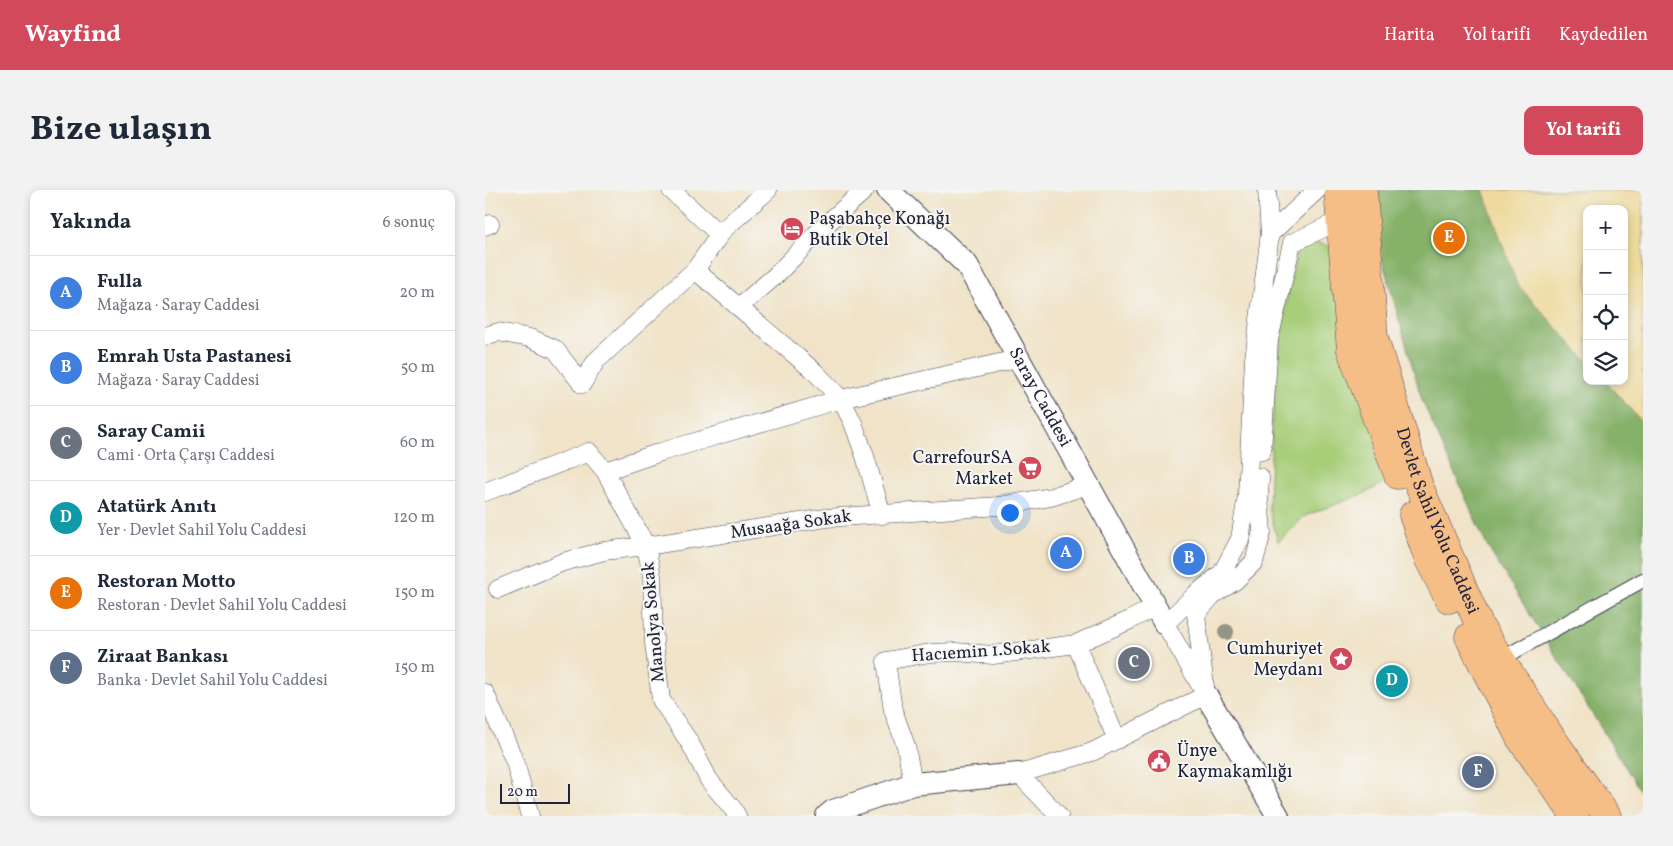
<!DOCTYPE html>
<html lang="tr">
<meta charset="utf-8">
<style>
body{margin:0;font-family:Vollkorn,serif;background:#f2f2f3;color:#1f2937}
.controls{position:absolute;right:15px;top:15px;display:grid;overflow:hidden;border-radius:10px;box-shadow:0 2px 8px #0003}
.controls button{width:45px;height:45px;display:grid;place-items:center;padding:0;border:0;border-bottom:1px solid #e0e1e3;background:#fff;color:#1f2937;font:25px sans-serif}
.scale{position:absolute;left:15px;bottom:12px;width:70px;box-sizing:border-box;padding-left:5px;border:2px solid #22223b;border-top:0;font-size:14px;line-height:18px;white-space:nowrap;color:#22223b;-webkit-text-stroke:4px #f6f6f2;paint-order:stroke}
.you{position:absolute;left:524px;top:322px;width:18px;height:18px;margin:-12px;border:4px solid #fff;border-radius:50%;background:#1a73e8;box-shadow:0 0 0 8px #1a73e833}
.badge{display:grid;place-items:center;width:32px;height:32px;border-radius:50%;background:#d1495b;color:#fff;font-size:16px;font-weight:700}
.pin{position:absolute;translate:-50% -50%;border:2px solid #fff;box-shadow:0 1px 5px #0006}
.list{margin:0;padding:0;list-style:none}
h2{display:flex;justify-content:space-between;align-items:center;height:65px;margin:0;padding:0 20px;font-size:21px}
h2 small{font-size:16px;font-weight:400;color:#747a83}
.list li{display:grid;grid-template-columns:32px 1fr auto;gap:15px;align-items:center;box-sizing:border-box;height:75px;padding:0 20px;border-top:1px solid #e0e1e3}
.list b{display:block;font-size:19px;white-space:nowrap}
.list p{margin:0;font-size:16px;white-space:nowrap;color:#747a83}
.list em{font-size:16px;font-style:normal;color:#747a83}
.icon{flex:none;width:28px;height:28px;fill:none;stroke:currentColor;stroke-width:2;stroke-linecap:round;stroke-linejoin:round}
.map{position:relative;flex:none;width:1158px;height:626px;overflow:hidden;border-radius:10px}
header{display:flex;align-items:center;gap:30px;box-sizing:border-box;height:70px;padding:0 25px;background:#d1495b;color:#fff}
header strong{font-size:24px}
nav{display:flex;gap:28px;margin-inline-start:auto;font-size:18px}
.intro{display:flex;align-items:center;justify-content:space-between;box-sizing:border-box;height:120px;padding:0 30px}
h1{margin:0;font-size:35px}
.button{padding:12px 22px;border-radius:10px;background:#d1495b;color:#fff;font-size:18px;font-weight:700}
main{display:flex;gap:30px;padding:0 30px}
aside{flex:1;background:#fff;border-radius:10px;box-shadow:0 2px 8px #0003}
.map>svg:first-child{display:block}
.green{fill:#a7ce79;stroke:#64785a}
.forest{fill:#85b169;stroke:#546a52}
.sand{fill:#eeda9e;stroke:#887e6c}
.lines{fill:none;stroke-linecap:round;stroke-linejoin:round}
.pedestrian-casing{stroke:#413f50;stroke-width:16}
.minor-casing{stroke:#413f50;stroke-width:19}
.tertiary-casing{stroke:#413f50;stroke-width:24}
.primary-casing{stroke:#413f50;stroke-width:29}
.pedestrian{stroke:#fff;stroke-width:14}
.minor{stroke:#fff;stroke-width:18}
.tertiary{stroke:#fff;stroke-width:22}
.primary{stroke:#f6be87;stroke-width:28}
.tree{fill:#959585}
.labels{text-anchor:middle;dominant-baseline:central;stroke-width:4;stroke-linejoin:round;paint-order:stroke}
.poi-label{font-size:18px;fill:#22223b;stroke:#f6f6f2;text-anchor:start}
.street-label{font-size:18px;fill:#22223b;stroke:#f6f6f2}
</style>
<header>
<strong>Wayfind</strong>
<nav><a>Harita</a><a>Yol tarifi</a><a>Kaydedilen</a></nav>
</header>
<div class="intro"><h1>Bize ulaşın</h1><a class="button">Yol tarifi</a></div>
<main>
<aside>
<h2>Yakında<small>6 sonuç</small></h2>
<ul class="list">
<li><span class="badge" style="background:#3f7fe0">A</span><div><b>Fulla</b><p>Mağaza · Saray Caddesi</p></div><em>20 m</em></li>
<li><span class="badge" style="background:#3f7fe0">B</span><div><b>Emrah Usta Pastanesi</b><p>Mağaza · Saray Caddesi</p></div><em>50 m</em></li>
<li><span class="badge" style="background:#6b7280">C</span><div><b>Saray Camii</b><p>Cami · Orta Çarşı Caddesi</p></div><em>60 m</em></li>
<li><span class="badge" style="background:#0f9aa8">D</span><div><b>Atatürk Anıtı</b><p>Yer · Devlet Sahil Yolu Caddesi</p></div><em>120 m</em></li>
<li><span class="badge" style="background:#e8710a">E</span><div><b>Restoran Motto</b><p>Restoran · Devlet Sahil Yolu Caddesi</p></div><em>150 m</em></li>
<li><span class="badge" style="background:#5c6f8a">F</span><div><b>Ziraat Bankası</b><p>Banka · Devlet Sahil Yolu Caddesi</p></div><em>150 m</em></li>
</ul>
</aside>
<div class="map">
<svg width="1158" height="626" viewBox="0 0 1158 626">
<rect width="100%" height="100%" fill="#f6f6f2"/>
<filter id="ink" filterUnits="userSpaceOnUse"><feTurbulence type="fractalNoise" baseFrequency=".02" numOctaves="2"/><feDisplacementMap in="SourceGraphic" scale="10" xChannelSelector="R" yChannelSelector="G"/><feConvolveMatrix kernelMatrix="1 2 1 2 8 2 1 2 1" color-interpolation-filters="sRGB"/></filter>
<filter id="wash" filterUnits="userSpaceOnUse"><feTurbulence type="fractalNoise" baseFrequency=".0096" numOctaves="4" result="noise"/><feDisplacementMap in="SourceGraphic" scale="20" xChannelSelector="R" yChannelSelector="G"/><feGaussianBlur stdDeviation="1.12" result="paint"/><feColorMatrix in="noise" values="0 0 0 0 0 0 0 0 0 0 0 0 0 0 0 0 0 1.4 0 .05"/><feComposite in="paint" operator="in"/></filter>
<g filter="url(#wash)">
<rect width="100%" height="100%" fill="#f0e3c8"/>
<path class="green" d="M 828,52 L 849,57 L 902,291 L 883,302 L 820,326 L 793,352 L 784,318 L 787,233 L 796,139 L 813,56 Z"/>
<path class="forest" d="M 887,0 L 998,0 L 1032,94 L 1102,171 L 1102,191 L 1120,191 L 1158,233 L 1158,605 L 1002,356 L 937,210 L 898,73 Z"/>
<path class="sand" d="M 998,0 L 1158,0 L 1158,233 L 1120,191 L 1139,191 L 1139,19 L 1102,19 L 1102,171 L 1032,94 Z"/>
</g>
<g filter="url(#ink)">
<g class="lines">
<g class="pedestrian-casing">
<path id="pedestrian" d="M 1016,469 L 1158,390"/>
</g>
<g class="minor-casing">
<path id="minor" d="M 186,0 L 235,45
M 782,0 L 785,44
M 0,36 L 5,34
M 210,80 L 330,182 L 356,209 L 368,233 L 380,266 L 397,325
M 254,117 L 289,87 L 338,37 L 380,0
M 0,146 L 13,142 L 45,148 L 70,159 L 97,194 L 111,171 L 210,80 L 238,40 L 283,0
M 777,261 L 784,150 L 807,53 L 864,26
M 120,281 L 176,262 L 356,209 L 532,169
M 0,302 L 104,262 L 120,281 L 161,356 L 167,386 L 169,453 L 176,510 L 205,553 L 224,590 L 248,619 L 252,626
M 13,399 L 78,372 L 119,361 L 161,356 L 341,328 L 514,316 L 566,307 L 603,295
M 720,497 L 711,424 L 728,405 L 750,391 L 769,372 L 777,342 L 774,308 L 775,287
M 0,503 L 30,572 L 45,626
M 632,550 L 591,454 L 645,430 L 671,416
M 428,594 L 421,556 L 408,520 L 401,471 L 445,463 L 471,462 L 508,465 L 591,454
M 574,626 L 534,584 L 607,562 L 721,505 L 680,434 L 711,404 L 737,383 L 755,349 L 762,306 L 769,169 L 785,44 L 832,0"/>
</g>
<g class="tertiary-casing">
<g id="tertiary">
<path id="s1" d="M 403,0 L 482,75 L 680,434"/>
<path d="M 721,505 L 793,626"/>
<path d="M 342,626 L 348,621 L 428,594 L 534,584"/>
</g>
</g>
<g class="primary-casing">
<g id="primary">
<path d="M 853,0 L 866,160 L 913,285"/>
<path id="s2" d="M 878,0 L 889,148 L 934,296 L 995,437 L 1064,544 L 1122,626"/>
<path d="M 928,325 L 943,368 L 964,409"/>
<path d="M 984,447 L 1035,548 L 1090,626"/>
</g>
</g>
<use href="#pedestrian" class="pedestrian"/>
<use href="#minor" class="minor"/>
<use href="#tertiary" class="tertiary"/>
<use href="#primary" class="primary"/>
</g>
<circle class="tree" cx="741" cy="442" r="8"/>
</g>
<defs>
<g id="hotel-disc" transform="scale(1.25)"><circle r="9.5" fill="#d1495b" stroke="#f6f6f2"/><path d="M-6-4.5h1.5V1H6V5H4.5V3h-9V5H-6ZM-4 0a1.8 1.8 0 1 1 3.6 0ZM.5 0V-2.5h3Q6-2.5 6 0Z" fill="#fff"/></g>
<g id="supermarket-disc" transform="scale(1.25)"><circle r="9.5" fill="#d1495b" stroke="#f6f6f2"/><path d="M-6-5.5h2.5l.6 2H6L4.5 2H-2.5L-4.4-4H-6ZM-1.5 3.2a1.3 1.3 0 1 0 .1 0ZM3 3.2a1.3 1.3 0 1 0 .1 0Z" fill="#fff"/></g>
<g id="sight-disc" transform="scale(1.25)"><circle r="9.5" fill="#d1495b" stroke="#f6f6f2"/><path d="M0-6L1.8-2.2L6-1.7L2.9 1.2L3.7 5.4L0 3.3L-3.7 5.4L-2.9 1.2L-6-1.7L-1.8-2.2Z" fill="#fff"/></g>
<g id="civic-disc" transform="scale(1.25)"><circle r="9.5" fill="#d1495b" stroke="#f6f6f2"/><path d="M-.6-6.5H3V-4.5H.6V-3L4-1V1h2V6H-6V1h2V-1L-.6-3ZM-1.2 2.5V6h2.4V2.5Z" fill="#fff"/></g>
</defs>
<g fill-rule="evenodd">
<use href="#hotel-disc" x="307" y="39"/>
<use href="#supermarket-disc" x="545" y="278"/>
<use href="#sight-disc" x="856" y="469"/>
<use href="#civic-disc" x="674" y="571"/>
</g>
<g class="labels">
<g class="poi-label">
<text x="324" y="29">Paşabahçe Konağı<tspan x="324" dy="21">Butik Otel</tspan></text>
<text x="528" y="268" text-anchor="end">CarrefourSA<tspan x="528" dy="21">Market</tspan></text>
<text x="838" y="459" text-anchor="end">Cumhuriyet<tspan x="838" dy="21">Meydanı</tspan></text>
<text x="692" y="561">Ünye<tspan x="692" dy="21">Kaymakamlığı</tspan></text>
</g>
<g class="street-label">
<text stroke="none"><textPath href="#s1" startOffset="260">Saray Caddesi</textPath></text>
<text stroke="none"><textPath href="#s2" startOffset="342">Devlet Sahil Yolu Caddesi</textPath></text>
<text transform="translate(306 335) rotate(-8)">Musaağa Sokak</text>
<text transform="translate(169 432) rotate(-95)">Manolya Sokak</text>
<text transform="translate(496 462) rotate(-4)">Hacıemin 1.Sokak</text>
</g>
</g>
</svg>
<div class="controls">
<button>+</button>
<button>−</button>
<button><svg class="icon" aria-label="locate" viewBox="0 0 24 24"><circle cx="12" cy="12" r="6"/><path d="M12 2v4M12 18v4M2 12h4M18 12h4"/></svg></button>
<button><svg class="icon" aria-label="layers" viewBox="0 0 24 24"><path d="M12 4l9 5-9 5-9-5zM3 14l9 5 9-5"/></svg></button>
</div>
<div class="scale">20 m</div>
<div class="you"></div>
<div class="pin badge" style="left:581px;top:363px;background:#3f7fe0">A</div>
<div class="pin badge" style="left:704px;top:369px;background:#3f7fe0">B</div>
<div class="pin badge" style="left:649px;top:473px;background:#6b7280">C</div>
<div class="pin badge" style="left:907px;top:491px;background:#0f9aa8">D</div>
<div class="pin badge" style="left:964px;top:48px;background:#e8710a">E</div>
<div class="pin badge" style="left:993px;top:582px;background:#5c6f8a">F</div>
</div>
</main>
